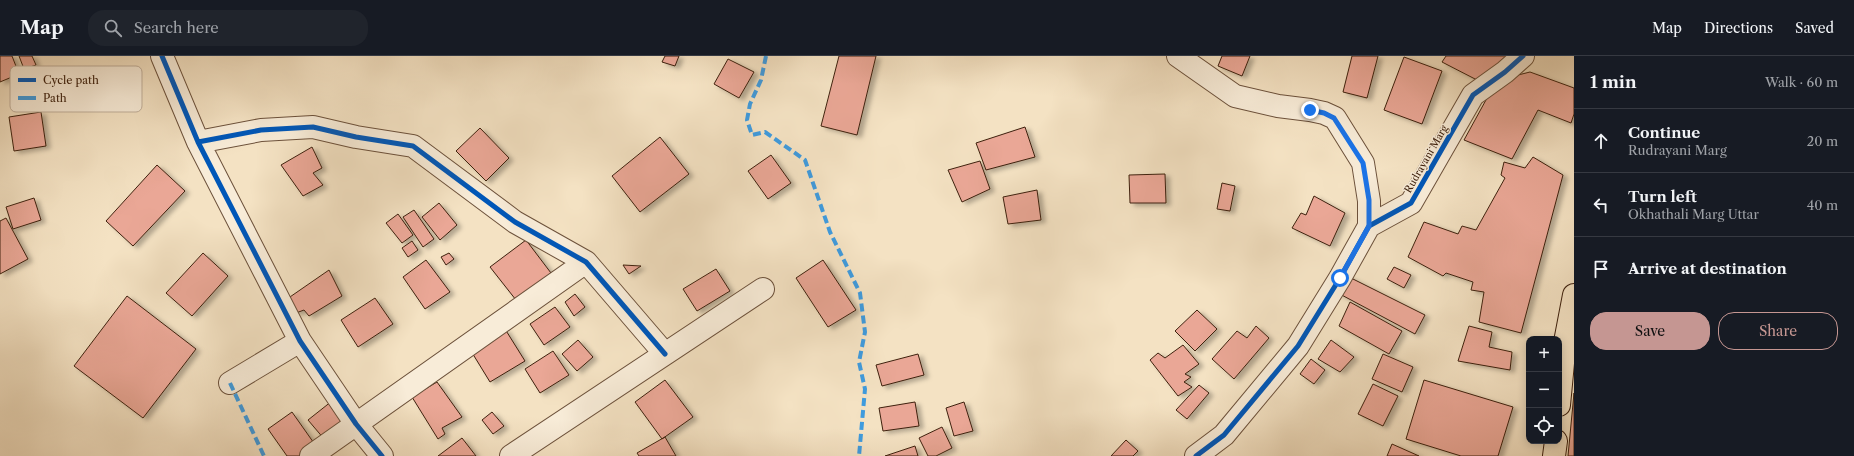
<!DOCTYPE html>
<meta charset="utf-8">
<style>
body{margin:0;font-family:"Libre Caslon Text",serif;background:#20242c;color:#f1f3f6}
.controls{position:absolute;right:12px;bottom:12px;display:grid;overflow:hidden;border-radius:8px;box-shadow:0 2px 10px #0003}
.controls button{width:36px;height:36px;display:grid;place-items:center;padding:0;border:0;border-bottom:1px solid #363941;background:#171b24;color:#f1f3f6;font:20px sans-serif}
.stop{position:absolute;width:12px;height:12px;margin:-9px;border:3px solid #1a73e8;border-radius:50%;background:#fff}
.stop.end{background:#1a73e8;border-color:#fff;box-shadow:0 1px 4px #0008}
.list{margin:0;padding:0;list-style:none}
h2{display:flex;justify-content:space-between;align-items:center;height:52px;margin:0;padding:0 16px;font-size:17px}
h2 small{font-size:13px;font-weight:400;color:#9ea1a6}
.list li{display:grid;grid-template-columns:26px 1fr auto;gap:12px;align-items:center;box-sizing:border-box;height:64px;padding:0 16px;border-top:1px solid #363941}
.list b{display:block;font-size:15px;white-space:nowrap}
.list p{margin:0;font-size:13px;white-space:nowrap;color:#9ea1a6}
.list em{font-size:13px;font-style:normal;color:#9ea1a6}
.actions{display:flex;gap:8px;padding:12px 16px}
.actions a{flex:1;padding:9px 0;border:1px solid #c59692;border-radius:16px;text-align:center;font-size:14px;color:#c59692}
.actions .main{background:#c59692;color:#111}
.icon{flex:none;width:22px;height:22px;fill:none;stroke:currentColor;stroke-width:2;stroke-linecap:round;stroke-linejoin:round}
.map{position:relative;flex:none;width:1574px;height:400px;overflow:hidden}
header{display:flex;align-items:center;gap:24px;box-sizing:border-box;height:56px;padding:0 20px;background:#171b24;border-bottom:1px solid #363941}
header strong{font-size:19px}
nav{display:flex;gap:22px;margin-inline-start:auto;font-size:14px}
.search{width:280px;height:36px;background:#20242c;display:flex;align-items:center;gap:10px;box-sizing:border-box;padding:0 14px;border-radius:16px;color:#9ea1a6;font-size:15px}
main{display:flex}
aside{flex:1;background:#171b24}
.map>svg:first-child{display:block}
.building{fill:#eaa796;stroke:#3e210e;filter:url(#shadow)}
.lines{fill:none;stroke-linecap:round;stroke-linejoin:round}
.minor-casing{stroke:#6c513b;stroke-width:24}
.major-casing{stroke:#3e210e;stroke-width:24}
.minor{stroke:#f8ecd8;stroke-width:22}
.major{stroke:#f4e2c3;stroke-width:22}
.quiet{stroke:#3f9bde;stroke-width:4;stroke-dasharray:8 4;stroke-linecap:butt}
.cycleway-casing{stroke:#f8ecd8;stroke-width:8}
.cycleway{stroke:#0057b8;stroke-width:5}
.route{stroke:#1a73e8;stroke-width:5}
.labels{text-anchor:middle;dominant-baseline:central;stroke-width:3;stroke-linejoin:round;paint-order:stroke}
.street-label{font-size:10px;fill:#3e210e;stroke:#f8ecd8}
.key{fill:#f8ecd8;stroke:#c0af9b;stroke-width:1}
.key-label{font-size:11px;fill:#3e210e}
</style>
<header>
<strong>Map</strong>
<div class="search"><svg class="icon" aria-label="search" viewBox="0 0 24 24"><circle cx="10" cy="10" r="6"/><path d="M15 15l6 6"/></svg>Search here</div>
<nav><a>Map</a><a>Directions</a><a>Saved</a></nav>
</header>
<main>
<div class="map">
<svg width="1574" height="400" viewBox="0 0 1574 400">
<defs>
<filter id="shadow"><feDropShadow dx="4.5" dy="2.5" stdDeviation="2" flood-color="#0004"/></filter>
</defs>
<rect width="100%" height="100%" fill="#f4e2c3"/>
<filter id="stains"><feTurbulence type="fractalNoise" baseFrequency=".005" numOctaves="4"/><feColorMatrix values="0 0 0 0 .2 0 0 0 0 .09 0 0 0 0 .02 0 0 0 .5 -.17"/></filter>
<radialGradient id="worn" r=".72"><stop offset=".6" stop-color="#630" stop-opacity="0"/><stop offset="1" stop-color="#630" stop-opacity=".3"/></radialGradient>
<path class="building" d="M 0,0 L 12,0 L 19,18 L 0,26 Z
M 19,0 L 32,0 L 36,9 L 24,13 Z
M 665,0 L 679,0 L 675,10 L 662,6 Z
M 839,0 L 876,0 L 857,79 L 821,70 Z
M 1222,0 L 1250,0 L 1242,20 L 1218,10 Z
M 1352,0 L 1378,0 L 1367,42 L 1343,36 Z
M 1446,0 L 1510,0 L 1477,24 L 1442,6 Z
M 1404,1 L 1442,15 L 1422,68 L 1384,54 Z
M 728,3 L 754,16 L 739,42 L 714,28 Z
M 1530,16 L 1574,32 L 1574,58 L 1571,67 L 1538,54 L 1512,103 L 1464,84 L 1492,33 L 1514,20 Z
M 41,56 L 46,90 L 14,95 L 9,61 Z
M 1025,71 L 1035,101 L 986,114 L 976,87 Z
M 480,72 L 509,102 L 486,125 L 456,95 Z
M 660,81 L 689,118 L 640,156 L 612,120 Z
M 312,91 L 322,112 L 313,117 L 323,129 L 303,140 L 281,109 Z
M 771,99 L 791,127 L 768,143 L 748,115 Z
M 1533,101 L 1563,119 L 1521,277 L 1479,266 L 1484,236 L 1471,234 L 1473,226 L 1446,217 L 1443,220 L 1408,201 L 1424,166 L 1458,178 L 1462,170 L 1476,174 L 1505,122 L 1501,119 L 1504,106 L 1525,112 Z
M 980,105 L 990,133 L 962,146 L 948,114 Z
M 157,109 L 185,135 L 133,190 L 106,165 Z
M 1165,118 L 1166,147 L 1130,147 L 1129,119 Z
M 1222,127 L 1235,130 L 1230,155 L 1217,153 Z
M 1037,134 L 1041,164 L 1008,168 L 1003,141 Z
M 1314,140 L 1345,157 L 1330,190 L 1292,172 L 1301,157 L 1306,159 Z
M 34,142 L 41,164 L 13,173 L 6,151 Z
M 439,147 L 457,169 L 440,184 L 422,161 Z
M 414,154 L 434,183 L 423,191 L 403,161 Z
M 398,158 L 413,179 L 402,187 L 386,167 Z
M 6,162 L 28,203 L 0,218 L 0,165 Z
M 526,184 L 551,217 L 516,244 L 490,211 Z
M 412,185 L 418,194 L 408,201 L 402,192 Z
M 203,197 L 228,220 L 192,260 L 166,237 Z
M 449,197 L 454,203 L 446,209 L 441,201 Z
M 426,204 L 450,236 L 425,253 L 403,221 Z
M 823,204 L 856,254 L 828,271 L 796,222 Z
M 623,209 L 641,210 L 629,218 Z
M 1394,211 L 1411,219 L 1404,232 L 1387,223 Z
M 716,213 L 730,235 L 697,255 L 683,233 Z
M 329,214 L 342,240 L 309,260 L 304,254 L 296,257 L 287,243 Z
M 1347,220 L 1425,259 L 1415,278 L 1336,236 Z
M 575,238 L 585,251 L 574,260 L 565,246 Z
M 127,240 L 196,293 L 143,362 L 74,310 Z
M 375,242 L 393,268 L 358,291 L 341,264 Z
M 1350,246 L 1402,275 L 1389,298 L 1339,270 Z
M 555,251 L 570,271 L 544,289 L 530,268 Z
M 1197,254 L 1217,273 L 1195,295 L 1175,275 Z
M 1256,270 L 1269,282 L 1234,323 L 1212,303 L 1237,275 L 1247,282 Z
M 1469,270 L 1492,276 L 1489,291 L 1512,296 L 1510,314 L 1458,305 Z
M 505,273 L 525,305 L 490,326 L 471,295 Z
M 578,284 L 593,301 L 577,315 L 562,298 Z
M 1331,284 L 1354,301 L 1340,316 L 1318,303 Z
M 1183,289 L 1199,308 L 1185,318 L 1191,321 L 1184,326 L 1192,331 L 1178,340 L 1150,304 L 1158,297 L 1165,302 Z
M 553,295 L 569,319 L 540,337 L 525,313 Z
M 918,298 L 924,319 L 882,330 L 876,309 Z
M 1383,298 L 1413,311 L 1402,336 L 1372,323 Z
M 1311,303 L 1325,314 L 1314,328 L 1300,318 Z
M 665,324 L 693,361 L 662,383 L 635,346 Z
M 1424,324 L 1513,351 L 1498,400 L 1461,400 L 1406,383 Z
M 437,326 L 462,361 L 442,372 L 445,378 L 438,383 L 412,341 Z
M 1373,328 L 1398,340 L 1383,370 L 1358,358 Z
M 1199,329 L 1209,337 L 1187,363 L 1176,354 Z
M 1574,337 L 1574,400 L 1568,400 Z
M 332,345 L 348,365 L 325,384 L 308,364 Z
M 915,346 L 919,370 L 883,375 L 879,352 Z
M 964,346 L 973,375 L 954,380 L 946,352 Z
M 292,356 L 316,390 L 302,400 L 287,400 L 268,373 Z
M 492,356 L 504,370 L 493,378 L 482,364 Z
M 942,371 L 952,392 L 936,400 L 928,400 L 919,382 Z
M 665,381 L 676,400 L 639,400 L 637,397 Z
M 462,382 L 476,400 L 438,400 Z
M 1126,384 L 1138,395 L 1133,400 L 1111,400 Z
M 1392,388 L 1419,400 L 1387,400 Z
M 915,390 L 918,400 L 885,400 Z"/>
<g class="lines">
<g class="minor-casing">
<path id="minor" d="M 162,0 L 198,86 L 300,285 L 356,368 L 382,400
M 1178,0 L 1235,40 L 1278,50 L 1310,54 L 1324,57 L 1335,62 L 1363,107 L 1369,145 L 1369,170
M 198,86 L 261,74 L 313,71 L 356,81 L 413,90 L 515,166 L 586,206 L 665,298
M 230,327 L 300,285
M 311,400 L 586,206
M 511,400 L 763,233
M 1196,400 L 1224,379 L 1298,290 L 1340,222 L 1369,170 L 1411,147 L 1473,39 L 1505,16 L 1523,0"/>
</g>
<g class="major-casing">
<path id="major" d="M 1559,349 L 1565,286 L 1574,239
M 1554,400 L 1556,385"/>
</g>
<use href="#minor" class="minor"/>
<use href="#major" class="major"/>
<path class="quiet" d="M 766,0 L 761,24 L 750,48 L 747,64 L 752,79 L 765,76 L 805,104 L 830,176 L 860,237 L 865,276 L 859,306 L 865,333 L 859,400
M 230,327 L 264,400"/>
<g class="cycleway-casing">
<path id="cycleway" d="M 162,0 L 198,86 L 300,285 L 356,368 L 382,400
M 198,86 L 261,74 L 313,71 L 356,81 L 413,90 L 515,166 L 586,206 L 665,298
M 1196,400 L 1224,379 L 1298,290 L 1340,222 L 1369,170 L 1411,147 L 1473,39 L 1505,16 L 1523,0"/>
</g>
<use href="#cycleway" class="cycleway"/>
</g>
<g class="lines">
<path class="route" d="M 1310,54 L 1324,57 L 1334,62 L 1363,107 L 1369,144 L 1369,170 L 1340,222"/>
</g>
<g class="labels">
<g class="street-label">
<text transform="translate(1426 103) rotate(-60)">Rudrayani Marg</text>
</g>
</g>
<rect x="10" y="10" width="132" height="46" rx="6" class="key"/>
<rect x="18" y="22" width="18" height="4" fill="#0057b8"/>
<rect x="18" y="40" width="18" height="4" fill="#3f9bde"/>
<g class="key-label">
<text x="43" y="28">Cycle path</text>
<text x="43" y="46">Path</text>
</g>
<rect width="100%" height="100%" filter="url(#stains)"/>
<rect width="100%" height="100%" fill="url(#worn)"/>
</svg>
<div class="controls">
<button>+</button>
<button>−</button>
<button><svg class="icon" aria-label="locate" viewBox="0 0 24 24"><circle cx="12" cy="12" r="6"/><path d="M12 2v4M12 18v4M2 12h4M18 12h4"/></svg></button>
</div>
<div class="stop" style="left:1340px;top:222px"></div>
<div class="stop end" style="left:1310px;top:54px"></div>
</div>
<aside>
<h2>1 min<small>Walk · 60 m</small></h2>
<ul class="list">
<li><svg class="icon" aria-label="ahead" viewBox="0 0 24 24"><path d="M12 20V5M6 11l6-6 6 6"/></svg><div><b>Continue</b><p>Rudrayani Marg</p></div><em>20 m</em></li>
<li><svg class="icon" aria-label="left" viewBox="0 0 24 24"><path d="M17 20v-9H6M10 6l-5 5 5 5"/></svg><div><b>Turn left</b><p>Okhathali Marg Uttar</p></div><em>40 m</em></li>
<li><svg class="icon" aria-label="arrive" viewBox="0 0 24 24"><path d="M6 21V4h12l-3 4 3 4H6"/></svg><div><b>Arrive at destination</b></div></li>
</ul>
<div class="actions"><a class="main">Save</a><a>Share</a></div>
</aside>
</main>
